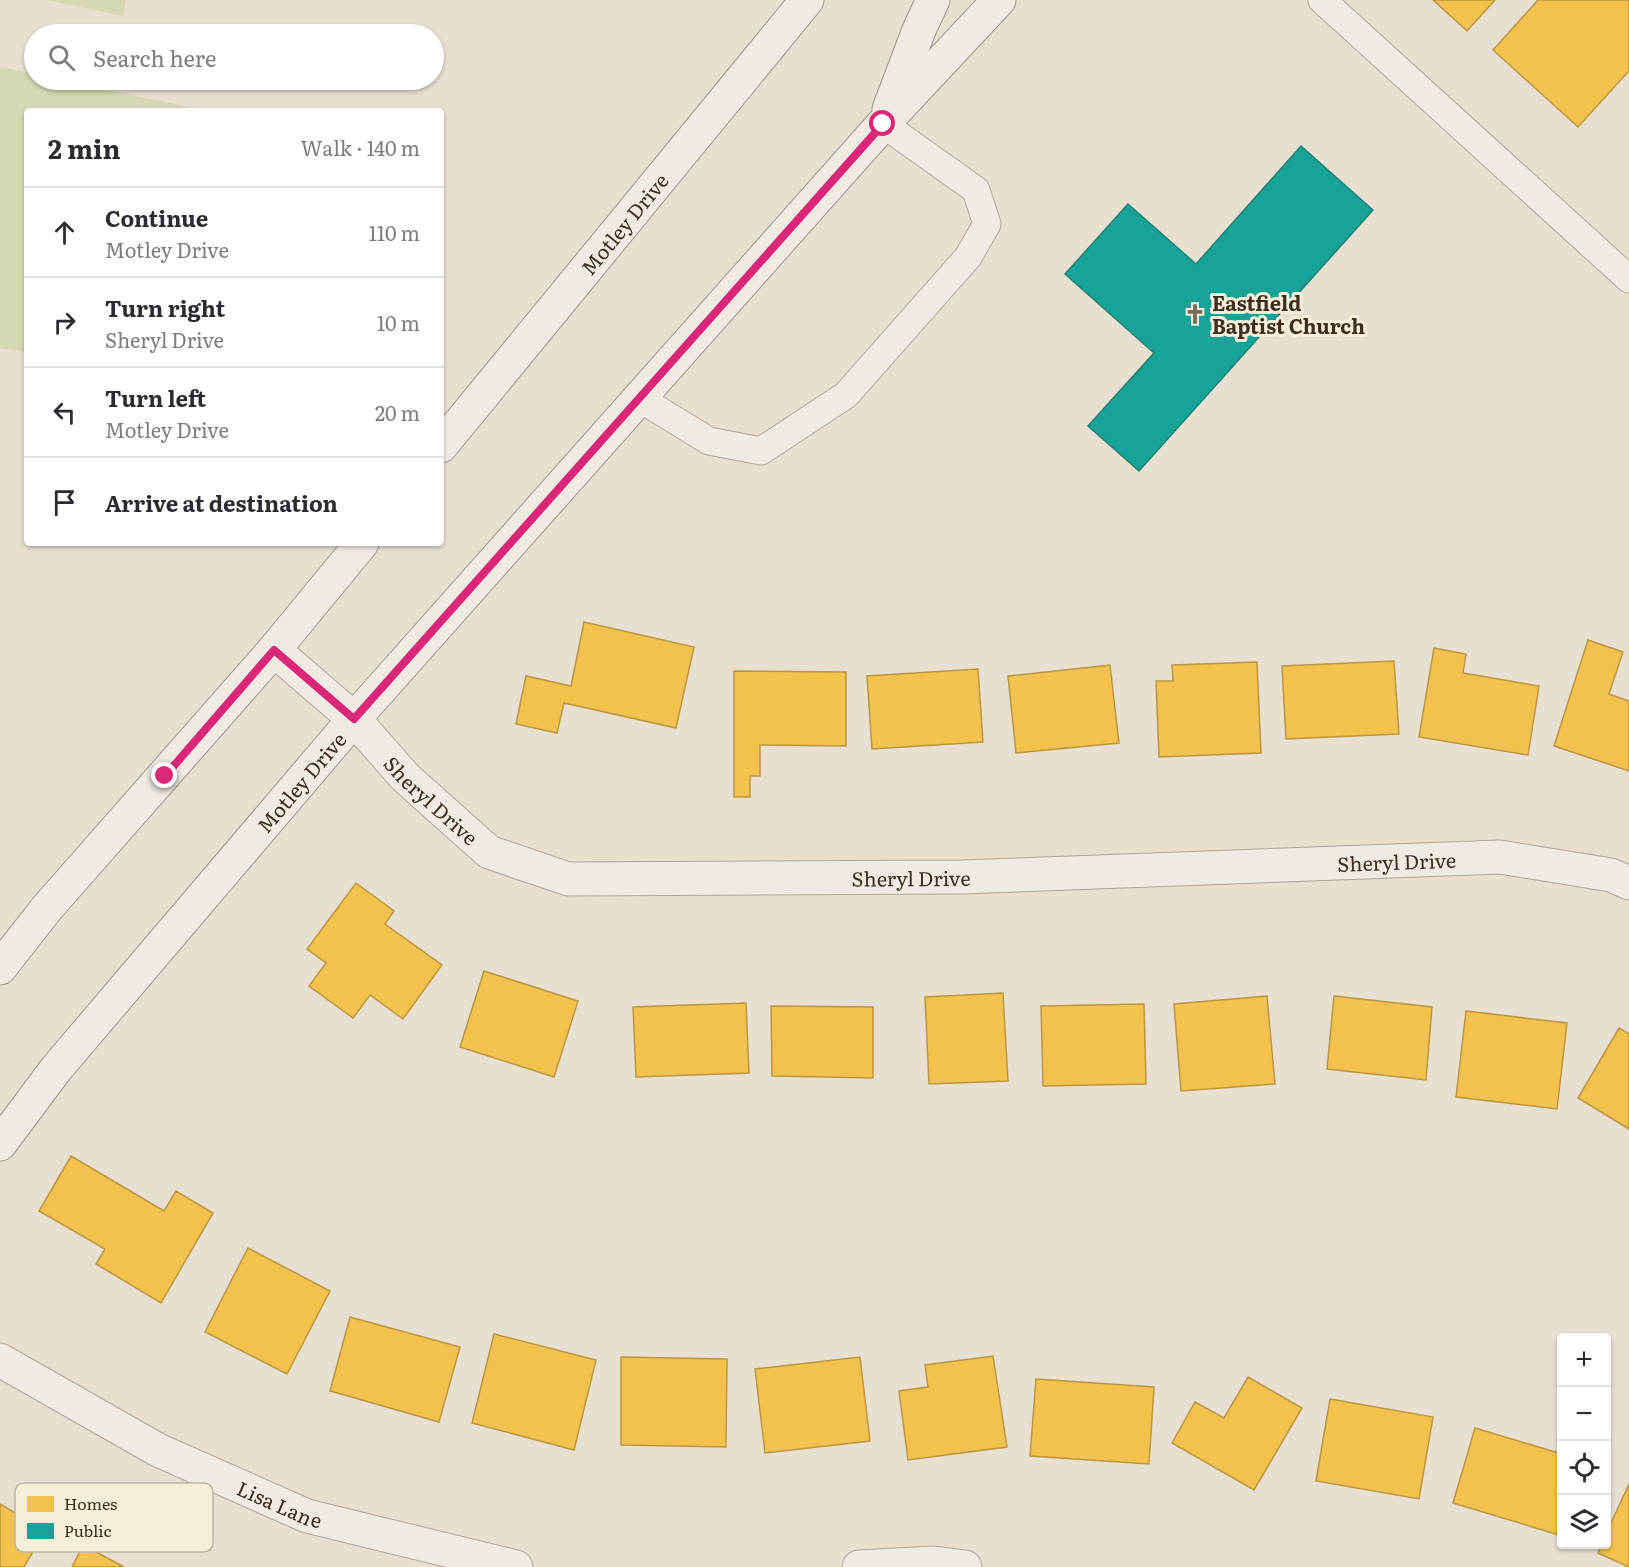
<!DOCTYPE html>
<meta charset="utf-8">
<style>
body{margin:0;font-family:Literata,serif;background:#f7f7f7;color:#2b2b33}
.controls{position:absolute;right:18px;bottom:18px;display:grid;overflow:hidden;border-radius:6px;box-shadow:0 2px 4px #0004}
.controls button{width:54px;height:54px;display:grid;place-items:center;padding:0;border:0;border-bottom:2px solid #e1e1e2;background:#fff;color:#2b2b33;font:30px sans-serif}
.stop{position:absolute;width:18px;height:18px;margin:-14px;border:4px solid #db2777;border-radius:50%;background:#fff}
.stop.end{background:#db2777;border-color:#fff;box-shadow:0 2px 6px #0008}
.list{margin:0;padding:0;list-style:none}
h2{display:flex;justify-content:space-between;align-items:center;height:78px;margin:0;padding:0 24px;font-size:26px}
h2 small{font-size:20px;font-weight:400;color:#7c7c81}
.list li{display:grid;grid-template-columns:39px 1fr auto;gap:18px;align-items:center;box-sizing:border-box;height:90px;padding:0 24px;border-top:2px solid #e1e1e2}
.list b{display:block;font-size:22px;white-space:nowrap}
.list p{margin:0;font-size:20px;white-space:nowrap;color:#7c7c81}
.list em{font-size:20px;font-style:normal;color:#7c7c81}
.icon{flex:none;width:33px;height:33px;fill:none;stroke:currentColor;stroke-width:2;stroke-linecap:round;stroke-linejoin:round}
.map{position:relative;flex:none;width:1629px;height:1567px;overflow:hidden}
.search{position:absolute;background:#fff;box-shadow:0 2px 4px #0004;left:24px;top:24px;width:420px;height:66px;display:flex;align-items:center;gap:15px;box-sizing:border-box;padding:0 21px;border-radius:33px;color:#7c7c81;font-size:22px}
.panel{position:absolute;background:#fff;box-shadow:0 2px 4px #0004;left:24px;top:108px;width:420px;height:438px;border-radius:6px}
.map>svg:first-child{display:block}
.green{fill:#d6d7b3}
.homes{fill:#f2c14e;stroke:#bc9540;stroke-width:1.5}
.public{fill:#17a398;stroke:#228074;stroke-width:1.5}
.lines{fill:none;stroke-linecap:round;stroke-linejoin:round}
.service-casing{stroke:#ada599;stroke-width:29}
.minor-casing{stroke:#ada599;stroke-width:35}
.secondary-casing{stroke:#9c958a;stroke-width:35}
.service{stroke:#efebe3;stroke-width:27}
.minor{stroke:#efebe3;stroke-width:33}
.secondary{stroke:#efebe3;stroke-width:33}
.route{stroke:#db2777;stroke-width:8}
.labels{text-anchor:middle;dominant-baseline:central;stroke-width:6;stroke-linejoin:round;paint-order:stroke}
.street-label{font-size:20px;fill:#3d2e20;stroke:#f7eed8}
.poi-label{font-size:20px;font-weight:bold;fill:#3d2e20;stroke:#f7eed8;text-anchor:start}
.key{fill:#f7eed8;stroke:#bfb4a1;stroke-width:1.5}
.key-label{font-size:16px;fill:#3d2e20}
</style>
<div class="map">
<svg width="1629" height="1567" viewBox="0 0 1629 1567">
<rect width="100%" height="100%" fill="#e7e0d1"/>
<path class="green" d="M 47,0 L 126,0 L 123,16 Z
M 0,67 L 34,74 L 34,80 L 60,80 L 208,111 L 27,111 L 27,353 L 0,348 Z"/>
<path class="homes" d="M 1433,0 L 1495,0 L 1467,31 Z
M 1538,0 L 1629,0 L 1629,71 L 1578,127 L 1493,50 Z
M 584,622 L 694,647 L 676,728 L 564,703 L 557,733 L 516,724 L 526,676 L 571,686 Z
M 1588,640 L 1623,652 L 1609,694 L 1629,701 L 1629,771 L 1554,746 Z
M 1434,648 L 1466,654 L 1463,673 L 1539,686 L 1528,755 L 1419,737 Z
M 1394,661 L 1399,734 L 1286,739 L 1282,666 Z
M 1257,662 L 1261,753 L 1159,757 L 1156,681 L 1173,681 L 1172,665 Z
M 1110,665 L 1119,743 L 1016,753 L 1008,676 Z
M 978,669 L 983,742 L 872,749 L 867,676 Z
M 734,671 L 846,672 L 846,746 L 760,745 L 760,776 L 750,776 L 750,797 L 734,797 Z
M 356,883 L 394,911 L 385,924 L 442,965 L 403,1019 L 370,995 L 353,1018 L 309,986 L 326,963 L 307,949 Z
M 484,971 L 578,1001 L 554,1077 L 460,1047 Z
M 1003,993 L 1008,1081 L 929,1084 L 925,997 Z
M 1267,996 L 1275,1084 L 1181,1091 L 1174,1004 Z
M 1334,996 L 1432,1007 L 1426,1080 L 1327,1069 Z
M 746,1003 L 749,1073 L 636,1077 L 633,1007 Z
M 1144,1004 L 1146,1084 L 1043,1086 L 1041,1006 Z
M 771,1006 L 873,1007 L 873,1078 L 772,1076 Z
M 1466,1011 L 1567,1023 L 1557,1109 L 1456,1097 Z
M 1619,1028 L 1629,1034 L 1629,1129 L 1578,1098 Z
M 71,1156 L 164,1211 L 176,1191 L 213,1213 L 161,1303 L 96,1264 L 105,1249 L 39,1211 Z
M 248,1248 L 330,1291 L 287,1374 L 205,1332 Z
M 350,1317 L 460,1347 L 439,1422 L 330,1391 Z
M 494,1334 L 596,1360 L 574,1450 L 472,1423 Z
M 993,1356 L 1007,1447 L 908,1460 L 899,1391 L 928,1387 L 925,1365 Z
M 621,1357 L 727,1359 L 726,1447 L 621,1445 Z
M 860,1357 L 870,1441 L 765,1453 L 755,1369 Z
M 1248,1377 L 1302,1408 L 1254,1490 L 1172,1443 L 1195,1402 L 1224,1418 Z
M 1036,1379 L 1154,1387 L 1149,1464 L 1030,1456 Z
M 1330,1399 L 1433,1417 L 1419,1499 L 1316,1481 Z
M 1475,1428 L 1562,1454 L 1562,1527 L 1559,1535 L 1453,1503 Z
M 1629,1484 L 1629,1567 L 1598,1553 L 1602,1544 L 1606,1544 L 1606,1534 Z
M 0,1504 L 45,1531 L 24,1567 L 0,1567 Z
M 83,1545 L 124,1567 L 72,1567 Z"/>
<path class="public" d="M 1301,146 L 1373,210 L 1139,471 L 1088,426 L 1154,353 L 1065,274 L 1128,204 L 1196,264 Z"/>
<g class="lines">
<g class="service-casing">
<path id="service" d="M 1322,0 L 1629,279
M 639,398 L 709,441 L 761,451 L 846,395 L 968,257 L 987,224 L 976,190 L 883,124"/>
</g>
<g class="minor-casing">
<g id="minor">
<path id="s1" d="M 274,650 L 354,719 L 406,778 L 489,852 L 568,879 L 962,877 L 1500,857 L 1611,875 L 1629,883"/>
<path id="s2" d="M 0,1360 L 158,1450 L 307,1516 L 516,1567"/>
<path d="M 859,1567 L 934,1563 L 965,1567"/>
</g>
</g>
<g class="secondary-casing">
<g id="secondary">
<path d="M 889,109 L 919,30 L 933,0"/>
<path id="s3" d="M 441,446 L 807,0"/>
<path d="M 0,968 L 47,908 L 274,650 L 362,543"/>
<path id="s4" d="M 0,1144 L 56,1069 L 354,719 L 883,124 L 999,0"/>
</g>
</g>
<use href="#service" class="service"/>
<use href="#minor" class="minor"/>
<use href="#secondary" class="secondary"/>
</g>
<g class="lines">
<path class="route" d="M 165,776 L 274,650 L 354,719 L 883,124"/>
</g>
<defs>
<g id="church-bare" transform="scale(1.62)"><path d="M-1.2-6h2.4v3.5h3.3v2.4h-3.3V6h-2.4V-.1h-3.3v-2.4h3.3Z" fill="#786c5e" stroke="#f7eed8" stroke-width="2.5" paint-order="stroke"/></g>
</defs>
<g fill-rule="evenodd">
<use href="#church-bare" x="1195" y="314"/>
</g>
<g class="labels">
<g class="street-label">
<text stroke="none"><textPath href="#s3" startOffset="288">Motley Drive</textPath></text>
<text stroke="none"><textPath href="#s4" startOffset="471">Motley Drive</textPath></text>
<text stroke="none"><textPath href="#s1" startOffset="218">Sheryl Drive</textPath></text>
<text stroke="none"><textPath href="#s1" startOffset="1208">Sheryl Drive</textPath></text>
<text stroke="none"><textPath href="#s1" startOffset="722">Sheryl Drive</textPath></text>
<text stroke="none"><textPath href="#s2" startOffset="315">Lisa Lane</textPath></text>
</g>
<g class="poi-label">
<text x="1212" y="302">Eastfield<tspan x="1212" dy="23">Baptist Church</tspan></text>
</g>
</g>
<rect x="15" y="1483" width="198" height="69" rx="9" class="key"/>
<rect x="27" y="1496" width="27" height="16" fill="#f2c14e"/>
<rect x="27" y="1523" width="27" height="16" fill="#17a398"/>
<g class="key-label">
<text x="64" y="1510">Homes</text>
<text x="64" y="1537">Public</text>
</g>
</svg>
<div class="controls">
<button>+</button>
<button>−</button>
<button><svg class="icon" aria-label="locate" viewBox="0 0 24 24"><circle cx="12" cy="12" r="6"/><path d="M12 2v4M12 18v4M2 12h4M18 12h4"/></svg></button>
<button><svg class="icon" aria-label="layers" viewBox="0 0 24 24"><path d="M12 4l9 5-9 5-9-5zM3 14l9 5 9-5"/></svg></button>
</div>
<div class="stop" style="left:883px;top:124px"></div>
<div class="stop end" style="left:165px;top:776px"></div>
<div class="search"><svg class="icon" aria-label="search" viewBox="0 0 24 24"><circle cx="10" cy="10" r="6"/><path d="M15 15l6 6"/></svg>Search here</div>
<section class="panel">
<h2>2 min<small>Walk · 140 m</small></h2>
<ul class="list">
<li><svg class="icon" aria-label="ahead" viewBox="0 0 24 24"><path d="M12 20V5M6 11l6-6 6 6"/></svg><div><b>Continue</b><p>Motley Drive</p></div><em>110 m</em></li>
<li><svg class="icon" aria-label="right" viewBox="0 0 24 24"><path d="M7 20v-9h11M14 6l5 5-5 5"/></svg><div><b>Turn right</b><p>Sheryl Drive</p></div><em>10 m</em></li>
<li><svg class="icon" aria-label="left" viewBox="0 0 24 24"><path d="M17 20v-9H6M10 6l-5 5 5 5"/></svg><div><b>Turn left</b><p>Motley Drive</p></div><em>20 m</em></li>
<li><svg class="icon" aria-label="arrive" viewBox="0 0 24 24"><path d="M6 21V4h12l-3 4 3 4H6"/></svg><div><b>Arrive at destination</b></div></li>
</ul>
</section>
</div>
